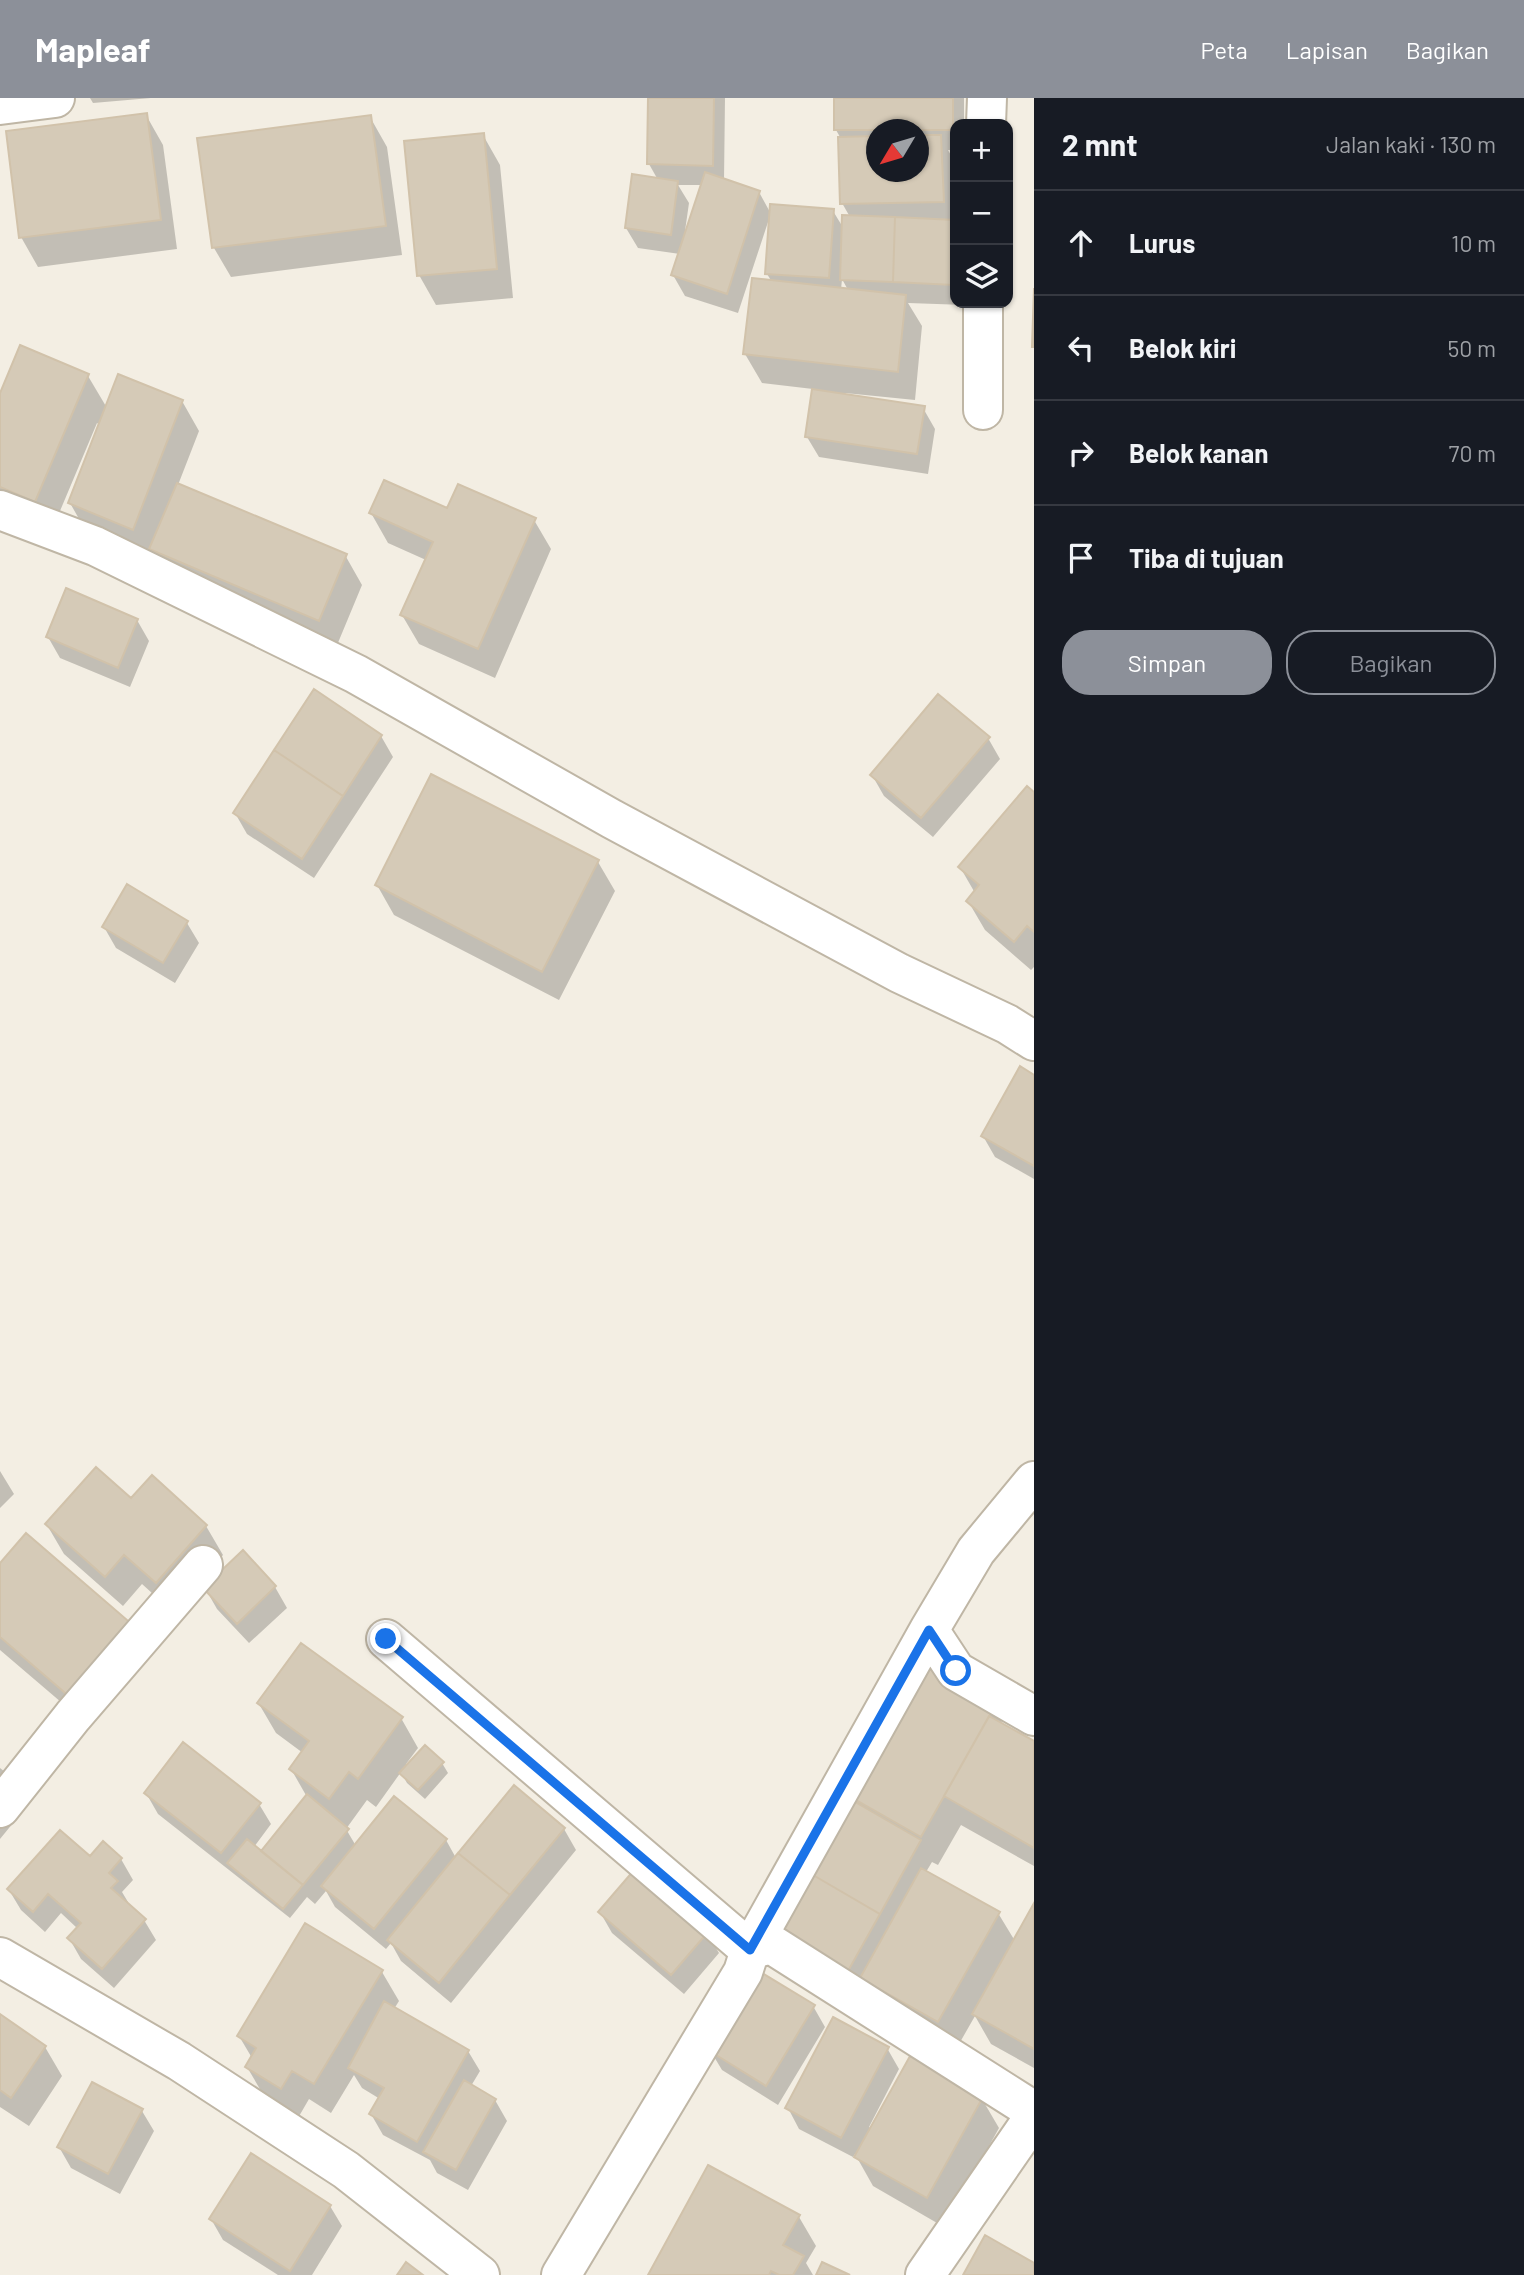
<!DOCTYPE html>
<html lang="id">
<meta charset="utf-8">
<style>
body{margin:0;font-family:Barlow,sans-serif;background:#242831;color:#f1f3f6}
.controls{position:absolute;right:21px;top:21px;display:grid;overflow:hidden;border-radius:14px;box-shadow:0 2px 5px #0004}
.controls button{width:63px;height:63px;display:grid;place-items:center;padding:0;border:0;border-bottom:2px solid #363941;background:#171b24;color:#f1f3f6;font:35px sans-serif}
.compass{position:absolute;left:866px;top:21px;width:63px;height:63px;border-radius:50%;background:#171b24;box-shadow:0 2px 5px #0004;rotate:232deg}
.stop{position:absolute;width:21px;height:21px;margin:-16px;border:5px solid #1a73e8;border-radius:50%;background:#fff}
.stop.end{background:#1a73e8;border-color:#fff;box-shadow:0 2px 7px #0008}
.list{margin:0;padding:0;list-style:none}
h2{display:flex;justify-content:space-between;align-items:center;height:91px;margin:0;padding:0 28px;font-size:30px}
h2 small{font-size:23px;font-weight:400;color:#9ea1a6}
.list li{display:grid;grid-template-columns:46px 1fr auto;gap:21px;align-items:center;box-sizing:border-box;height:105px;padding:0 28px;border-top:2px solid #363941}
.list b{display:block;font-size:26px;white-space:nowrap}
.list em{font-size:23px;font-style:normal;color:#9ea1a6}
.actions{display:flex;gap:14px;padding:21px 28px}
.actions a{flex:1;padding:16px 0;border:2px solid #8c9099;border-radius:28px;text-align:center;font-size:24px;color:#8c9099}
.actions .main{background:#8c9099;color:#fff}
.icon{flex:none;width:38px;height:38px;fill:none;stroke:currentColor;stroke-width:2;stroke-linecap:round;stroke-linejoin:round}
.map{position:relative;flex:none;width:1034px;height:2177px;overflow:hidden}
header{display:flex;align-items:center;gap:42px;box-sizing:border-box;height:98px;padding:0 35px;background:#8c9099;color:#fff}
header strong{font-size:33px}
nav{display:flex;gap:38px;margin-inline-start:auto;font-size:24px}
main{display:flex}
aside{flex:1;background:#171b24}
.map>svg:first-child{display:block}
.shadow{fill:#0003;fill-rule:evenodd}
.building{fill:#d5cab7;stroke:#d1c2aa;stroke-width:2}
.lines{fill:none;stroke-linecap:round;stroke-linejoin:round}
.street-casing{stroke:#bfb6a5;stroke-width:42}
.street{stroke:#fff;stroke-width:38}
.route{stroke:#1a73e8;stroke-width:9}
</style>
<header>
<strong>Mapleaf</strong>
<nav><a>Peta</a><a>Lapisan</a><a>Bagikan</a></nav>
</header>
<main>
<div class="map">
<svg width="1034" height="2177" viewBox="0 0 1034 2177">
<rect width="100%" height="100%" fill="#f3eee3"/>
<path class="shadow" d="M 90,0 L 151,0 L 93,5 Z
M 649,0 L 725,0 L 724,83 L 759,94 L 771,116 L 833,113 L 844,131 L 850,119 L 842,105 L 840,39 L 836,32 L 835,0 L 964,0 L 964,26 L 955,26 L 955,52 L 948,52 L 952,59 L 955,124 L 955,205 L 965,205 L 965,207 L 908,205 L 922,228 L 915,302 L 845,295 L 844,298 L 923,310 L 935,331 L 928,376 L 819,359 L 807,339 L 813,291 L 762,285 L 745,256 L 772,184 L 767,176 L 770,118 L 738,215 L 685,198 L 673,177 L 680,156 L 638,150 L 626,130 L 658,82 L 649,66 ZM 876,32 L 918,32 L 918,74 L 876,74 ZM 678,87 L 702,87 L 687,133 L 685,133 L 689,105 ZM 842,181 L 848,192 L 841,192 Z
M 146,17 L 163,47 L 177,151 L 38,169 L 21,139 Z
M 370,19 L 387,49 L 402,157 L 231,179 L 214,150 Z
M 483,37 L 500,67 L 513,200 L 436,207 L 419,177 Z
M 88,278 L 107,310 L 182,303 L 199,333 L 178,387 L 345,457 L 362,487 L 335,552 L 168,481 L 152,454 L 150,460 L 87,435 L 70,405 L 100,327 L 97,325 L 52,432 L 0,411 L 0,299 Z
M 448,413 L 534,422 L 551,451 L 495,580 L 419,546 L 402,517 L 426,462 L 388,445 L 371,415 Z
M 137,522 L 149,543 L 130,589 L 60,560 L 48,539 Z
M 381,638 L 393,659 L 314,780 L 247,736 L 235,715 Z
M 988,640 L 1000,661 L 933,739 L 884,698 L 872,677 Z
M 1034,696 L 1034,869 L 1031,872 L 985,832 L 968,803 L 975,795 L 960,769 Z
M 598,764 L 615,793 L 559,902 L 394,817 L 377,787 Z
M 127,789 L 187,825 L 199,845 L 175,885 L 116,850 L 104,829 Z
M 1034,979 L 1034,1081 L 995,1059 L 983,1038 Z
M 0,1373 L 14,1396 L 0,1410 Z
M 132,1402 L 206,1428 L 223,1457 L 173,1514 L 142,1486 L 123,1508 L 64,1456 L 47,1427 Z
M 0,1468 L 89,1628 L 0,1552 Z
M 275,1489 L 287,1510 L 249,1545 L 217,1511 L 205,1490 Z
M 259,1606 L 401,1620 L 418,1650 L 406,1666 L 442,1665 L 448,1675 L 425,1701 L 407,1685 L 401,1674 L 376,1709 L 367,1702 L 346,1731 L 356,1748 L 446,1742 L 456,1760 L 564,1731 L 576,1752 L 451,1905 L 401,1863 L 391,1845 L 386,1851 L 335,1809 L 326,1793 L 315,1806 L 307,1799 L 290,1820 L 158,1716 L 146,1695 L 259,1706 L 271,1726 L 254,1749 L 261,1755 L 307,1699 L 291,1671 L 303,1655 L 276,1635 Z
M 993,1609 L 1005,1629 L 1034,1645 L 1034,1768 L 961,1727 L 938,1767 L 932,1764 L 926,1774 L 998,1815 L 1015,1843 L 1034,1809 L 1034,1970 L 991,1946 L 975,1918 L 955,1953 L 783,1849 L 851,1698 Z
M 0,1670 L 10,1678 L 27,1708 L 0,1741 Z
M 103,1746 L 121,1761 L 133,1782 L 122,1794 L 128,1804 L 126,1806 L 144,1822 L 156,1842 L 114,1890 L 81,1861 L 69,1840 L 78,1831 L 61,1815 L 45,1834 L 21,1812 L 9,1792 L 90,1761 Z
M 600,1814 L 707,1835 L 719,1855 L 684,1896 L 612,1835 Z
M 382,1874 L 399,1903 L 394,1911 L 468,1953 L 480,1973 L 471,1988 L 495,2002 L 507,2023 L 468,2092 L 437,2075 L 430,2062 L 383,2037 L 371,2016 L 380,2001 L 362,1990 L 354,1977 L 331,2015 L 309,2001 L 298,2020 L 264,1998 L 247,1969 L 252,1960 L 239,1938 Z
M 813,1908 L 825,1929 L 778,2007 L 722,1972 L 710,1952 Z
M 0,1918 L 45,1949 L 62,1978 L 29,2028 L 0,2009 Z
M 887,1950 L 899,1971 L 869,2029 L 872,2031 L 982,2001 L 999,2030 L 944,2129 L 873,2088 L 855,2056 L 853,2059 L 799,2031 L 788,2010 Z
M 142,2013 L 154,2033 L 120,2096 L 71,2070 L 59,2049 Z
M 330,2108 L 342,2128 L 312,2177 L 278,2177 L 223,2142 L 211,2121 Z
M 799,2119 L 816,2148 L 806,2165 L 813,2177 L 650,2177 Z"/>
<path class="building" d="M 648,0 L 714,0 L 713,68 L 647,66 Z
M 834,0 L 953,0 L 953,32 L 834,32 Z
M 147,15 L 161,122 L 19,140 L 6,33 Z
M 371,17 L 386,128 L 212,150 L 197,40 Z
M 484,35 L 497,171 L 417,178 L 404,43 Z
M 918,37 L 941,37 L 944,104 L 840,106 L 838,39 L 876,38 L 876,74 L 918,74 Z
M 705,74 L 760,93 L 727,196 L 671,177 Z
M 632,76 L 678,83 L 671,137 L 625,130 Z
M 770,106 L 834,111 L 829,180 L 765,176 Z
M 842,117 L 895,119 L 893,184 L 840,182 Z
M 895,119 L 955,122 L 954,187 L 893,184 Z
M 752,180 L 906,197 L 898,274 L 743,256 Z
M 1034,190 L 1034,249 L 1032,249 Z
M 20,247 L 89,276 L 35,404 L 0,389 L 0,295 Z
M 118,276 L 183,302 L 133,432 L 68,405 Z
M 812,291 L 925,308 L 917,356 L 805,339 Z
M 384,382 L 447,410 L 458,386 L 536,420 L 478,551 L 400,517 L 433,444 L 369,415 Z
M 177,385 L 347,456 L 319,523 L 149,451 Z
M 66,490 L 138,521 L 118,570 L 46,539 Z
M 314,591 L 382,637 L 343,698 L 274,652 Z
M 938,596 L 990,639 L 921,720 L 870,677 Z
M 274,652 L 343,698 L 302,761 L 233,715 Z
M 431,676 L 599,762 L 542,874 L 375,787 Z
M 1027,688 L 1034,694 L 1034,834 L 1027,828 L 1014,844 L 966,803 L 979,787 L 958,769 Z
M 127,786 L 188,823 L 163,865 L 102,829 Z
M 1020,968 L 1034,977 L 1034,1068 L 981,1038 Z
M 96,1369 L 131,1400 L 152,1377 L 207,1427 L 156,1485 L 124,1457 L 105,1479 L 45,1426 Z
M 26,1435 L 134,1528 L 71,1600 L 0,1539 L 0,1465 Z
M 243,1452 L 276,1488 L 237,1526 L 203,1490 Z
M 301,1545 L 403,1619 L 358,1681 L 349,1674 L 329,1701 L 289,1671 L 309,1643 L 257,1605 Z
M 922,1567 L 995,1608 L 921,1739 L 849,1698 Z
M 989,1618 L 1034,1643 L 1034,1750 L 944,1698 Z
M 183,1644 L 261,1705 L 221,1755 L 144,1695 Z
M 425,1647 L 444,1664 L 418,1692 L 399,1675 Z
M 514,1687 L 565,1730 L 510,1797 L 458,1755 Z
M 307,1696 L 349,1731 L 303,1787 L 261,1753 Z
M 843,1697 L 921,1742 L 880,1816 L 801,1770 Z
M 394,1698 L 447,1741 L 374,1831 L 321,1788 Z
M 60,1732 L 90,1758 L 103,1743 L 122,1760 L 109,1775 L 118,1783 L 111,1790 L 146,1821 L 102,1871 L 67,1840 L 81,1825 L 48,1796 L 33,1814 L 7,1791 Z
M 247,1741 L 303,1787 L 283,1811 L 227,1765 Z
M 458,1755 L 510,1797 L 439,1885 L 387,1842 Z
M 801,1770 L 880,1816 L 848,1873 L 769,1829 Z
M 921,1770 L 1000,1814 L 938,1924 L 860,1880 Z
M 635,1771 L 708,1834 L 671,1877 L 598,1814 Z
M 1034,1805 L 1034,1951 L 972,1916 Z
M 305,1825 L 383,1872 L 314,1986 L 292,1973 L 281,1991 L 245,1969 L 256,1950 L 237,1938 Z
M 757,1872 L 815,1907 L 766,1988 L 708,1952 Z
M 384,1903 L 469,1952 L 417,2044 L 369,2016 L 384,1990 L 348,1970 Z
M 0,1916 L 46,1948 L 11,2000 L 0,1992 Z
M 833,1919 L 889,1949 L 841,2040 L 785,2010 Z
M 910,1958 L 983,1999 L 927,2100 L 854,2059 Z
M 464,1982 L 496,2001 L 456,2072 L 423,2054 Z
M 92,1984 L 143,2011 L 108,2076 L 57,2049 Z
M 251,2055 L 331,2107 L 290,2173 L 209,2121 Z
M 708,2067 L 800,2117 L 783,2147 L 804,2158 L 793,2177 L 779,2177 L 771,2173 L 769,2177 L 648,2177 Z
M 985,2137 L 1034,2165 L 1034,2177 L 963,2177 Z
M 406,2164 L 423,2177 L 397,2177 Z
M 822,2164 L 850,2177 L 816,2177 Z"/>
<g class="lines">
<g class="street-casing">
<path id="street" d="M 0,7 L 55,0
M 986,26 L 987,0
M 983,205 L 983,312
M 0,412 L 95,448 L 356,576 L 612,721 L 899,875 L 1007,926 L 1034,943
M 1034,1383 L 976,1453 L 929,1532 L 956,1573 L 1034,1618
M 386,1541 L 750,1852 L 929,1532
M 0,1710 L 73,1618 L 203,1467
M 0,1859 L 179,1963 L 346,2072 L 480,2177
M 561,2177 L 743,1874 L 750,1852 L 771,1846 L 1034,2013
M 925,2177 L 1034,2019"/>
</g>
<use href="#street" class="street"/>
</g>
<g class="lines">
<path class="route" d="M 386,1541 L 750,1852 L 929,1532 L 956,1573"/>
</g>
</svg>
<div class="controls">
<button>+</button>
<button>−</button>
<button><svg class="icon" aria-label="layers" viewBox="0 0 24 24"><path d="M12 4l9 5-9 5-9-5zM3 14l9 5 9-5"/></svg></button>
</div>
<svg class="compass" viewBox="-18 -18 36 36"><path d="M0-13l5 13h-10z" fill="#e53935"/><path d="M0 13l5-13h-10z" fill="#9ea1a6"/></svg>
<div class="stop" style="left:956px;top:1573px"></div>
<div class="stop end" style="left:386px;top:1541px"></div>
</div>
<aside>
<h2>2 mnt<small>Jalan kaki · 130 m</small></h2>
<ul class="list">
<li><svg class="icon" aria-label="ahead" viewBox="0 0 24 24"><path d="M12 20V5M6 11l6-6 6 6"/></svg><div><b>Lurus</b></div><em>10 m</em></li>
<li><svg class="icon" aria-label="left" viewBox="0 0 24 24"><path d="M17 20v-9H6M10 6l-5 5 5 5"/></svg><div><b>Belok kiri</b></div><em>50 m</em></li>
<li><svg class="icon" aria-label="right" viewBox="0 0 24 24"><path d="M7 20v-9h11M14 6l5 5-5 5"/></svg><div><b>Belok kanan</b></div><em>70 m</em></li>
<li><svg class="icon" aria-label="arrive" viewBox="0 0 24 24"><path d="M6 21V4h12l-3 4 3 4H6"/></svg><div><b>Tiba di tujuan</b></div></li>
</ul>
<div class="actions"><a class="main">Simpan</a><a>Bagikan</a></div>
</aside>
</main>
